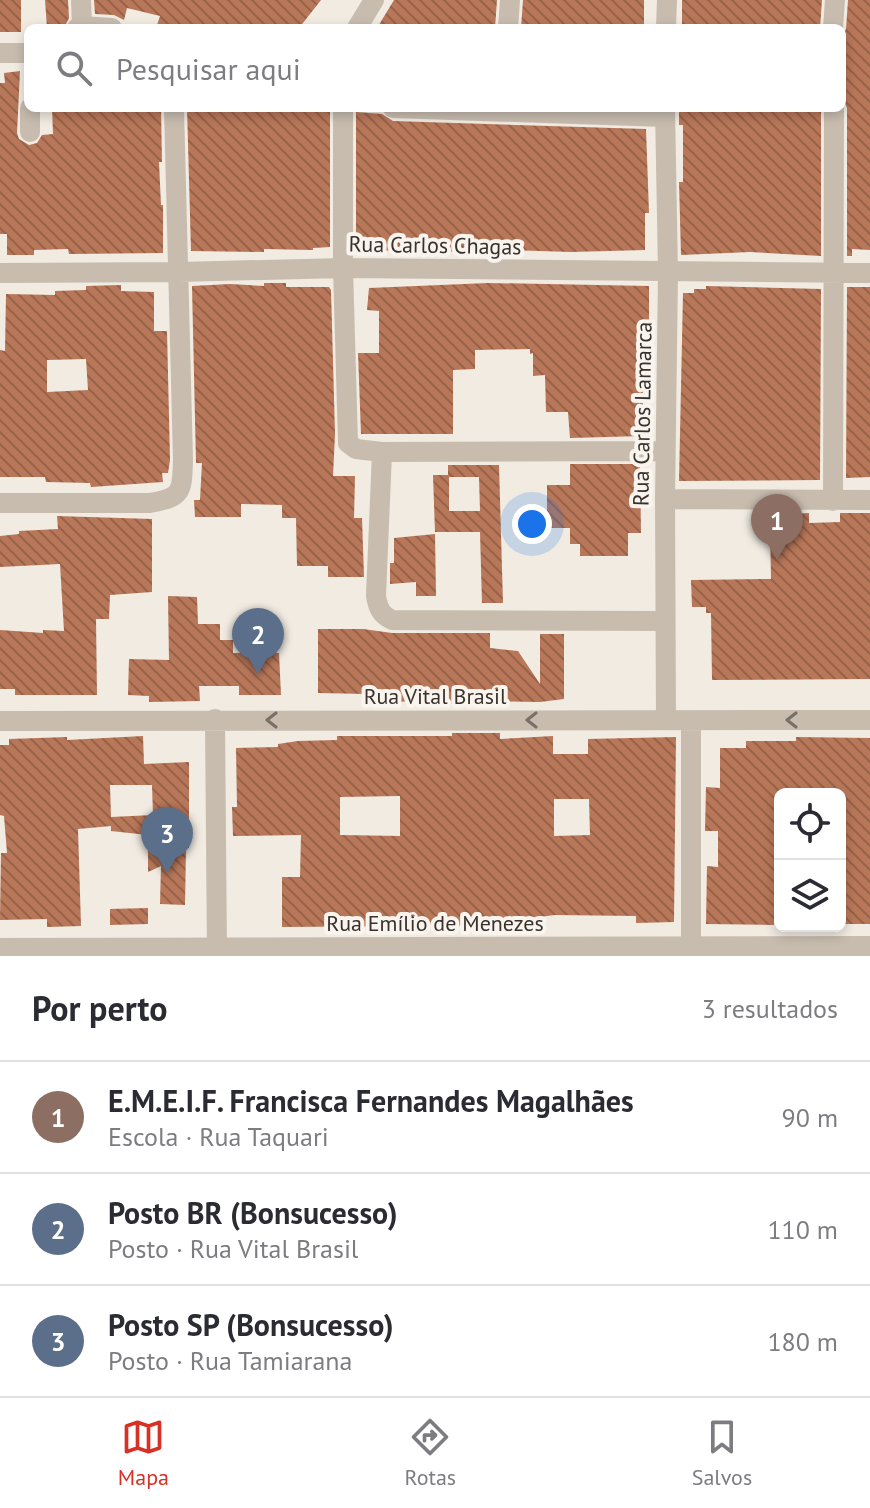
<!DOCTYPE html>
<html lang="pt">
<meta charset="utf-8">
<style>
body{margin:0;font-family:"PT Sans",sans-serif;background:#f2f2f3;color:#2b2b33}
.controls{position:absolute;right:24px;bottom:24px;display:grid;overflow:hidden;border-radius:12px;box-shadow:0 4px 12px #0003}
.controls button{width:72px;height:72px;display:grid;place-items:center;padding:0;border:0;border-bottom:2px solid #e1e1e2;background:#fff;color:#2b2b33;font:40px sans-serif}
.you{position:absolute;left:532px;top:524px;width:28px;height:28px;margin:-20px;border:6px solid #fff;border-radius:50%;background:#1a73e8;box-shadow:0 0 0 12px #1a73e833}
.badge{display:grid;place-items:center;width:52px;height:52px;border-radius:50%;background:#d93025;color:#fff;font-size:26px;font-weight:700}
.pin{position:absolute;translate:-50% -66px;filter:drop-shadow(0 2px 4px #0008)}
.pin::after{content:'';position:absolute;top:42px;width:28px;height:24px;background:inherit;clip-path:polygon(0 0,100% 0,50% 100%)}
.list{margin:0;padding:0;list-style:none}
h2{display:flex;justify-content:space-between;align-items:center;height:104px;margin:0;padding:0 32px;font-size:34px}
h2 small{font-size:26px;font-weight:400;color:#7c7c81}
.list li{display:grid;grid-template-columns:52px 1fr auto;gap:24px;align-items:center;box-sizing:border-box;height:112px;padding:0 32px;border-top:2px solid #e1e1e2}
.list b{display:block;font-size:30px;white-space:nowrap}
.list p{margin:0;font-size:26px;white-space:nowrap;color:#7c7c81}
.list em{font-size:26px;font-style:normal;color:#7c7c81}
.icon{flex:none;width:44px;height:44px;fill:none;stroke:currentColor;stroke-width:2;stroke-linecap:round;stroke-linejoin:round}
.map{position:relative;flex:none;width:870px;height:956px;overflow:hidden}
.search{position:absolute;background:#fff;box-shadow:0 4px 12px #0003;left:24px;right:24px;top:24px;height:88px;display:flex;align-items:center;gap:20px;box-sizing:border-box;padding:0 28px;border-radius:12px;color:#7c7c81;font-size:30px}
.sheet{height:440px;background:#fff}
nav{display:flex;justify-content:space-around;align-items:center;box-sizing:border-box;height:112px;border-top:2px solid #e1e1e2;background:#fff;font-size:22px;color:#7c7c81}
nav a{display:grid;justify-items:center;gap:4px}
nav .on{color:#d93025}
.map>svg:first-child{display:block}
.building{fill:url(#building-back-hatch);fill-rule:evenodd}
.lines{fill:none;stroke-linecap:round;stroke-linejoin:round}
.minor{stroke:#c8bcaf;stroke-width:20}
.oneway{stroke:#797067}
.labels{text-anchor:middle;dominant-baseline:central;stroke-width:8;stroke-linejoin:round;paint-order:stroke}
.street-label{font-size:22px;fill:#38312c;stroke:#f9f5ee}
</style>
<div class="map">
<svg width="870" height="956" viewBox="0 0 870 956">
<defs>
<pattern id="building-back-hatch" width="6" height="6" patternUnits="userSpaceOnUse" patternTransform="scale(2)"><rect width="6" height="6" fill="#b87759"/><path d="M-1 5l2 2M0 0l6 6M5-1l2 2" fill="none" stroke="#97624a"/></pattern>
</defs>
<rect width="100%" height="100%" fill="#f1ebe2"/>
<path class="building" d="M 0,0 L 21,0 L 21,32 L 0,32 Z
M 45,0 L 68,0 L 69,18 L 64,28 L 47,28 Z
M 94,0 L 321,0 L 299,28 L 156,28 L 160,16 L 127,8 L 124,20 L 114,15 L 95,14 Z
M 394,0 L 497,0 L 495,28 L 377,28 Z
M 523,0 L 644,0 L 644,28 L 521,28 Z
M 682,0 L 822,0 L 820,28 L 682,28 Z
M 848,0 L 870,0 L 870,250 L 852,249 L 852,256 L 847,256 L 847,108 L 843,99 L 842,72 L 842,37 L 846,29 Z
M 20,71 L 17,133 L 19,139 L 29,145 L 37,143 L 42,135 L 53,134 L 52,108 L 82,108 L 82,111 L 161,108 L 162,162 L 159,162 L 161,205 L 163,205 L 163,253 L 69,254 L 68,249 L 34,250 L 34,255 L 7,255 L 7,234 L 0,234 L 0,83 L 5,83 L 4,73 Z
M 187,108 L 330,108 L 330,247 L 313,248 L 313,250 L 264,249 L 264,252 L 191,251 Z
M 679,108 L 821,108 L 821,256 L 750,252 L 681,255 L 679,182 L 683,182 L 683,125 L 679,125 Z
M 356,112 L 382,114 L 393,121 L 646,129 L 649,213 L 645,213 L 645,250 L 571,252 L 481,249 L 436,253 L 356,249 Z
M 264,283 L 286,283 L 286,287 L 329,287 L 331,290 L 335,434 L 333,476 L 355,476 L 354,518 L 362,518 L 364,577 L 328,577 L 328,566 L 297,566 L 296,518 L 282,518 L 282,505 L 241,504 L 241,517 L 195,517 L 194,500 L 200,500 L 202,463 L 196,463 L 192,286 L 230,284 L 264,286 Z
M 488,283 L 649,286 L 649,346 L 644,346 L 642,436 L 570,438 L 568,412 L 546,412 L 545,375 L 533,376 L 533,353 L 530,354 L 530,349 L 475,350 L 475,369 L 453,370 L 453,434 L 361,434 L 358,353 L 379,353 L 379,311 L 367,310 L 369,288 Z
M 121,285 L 121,291 L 154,292 L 154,331 L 167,331 L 170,460 L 168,473 L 162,473 L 163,482 L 91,487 L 90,483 L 46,482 L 45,477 L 0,477 L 0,350 L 5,351 L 6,294 L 55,295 L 55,291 L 86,290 L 86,286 ZM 86,359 L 88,390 L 47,392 L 47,360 Z
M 706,286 L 821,289 L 820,480 L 679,481 L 683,293 L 694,293 L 694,289 L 706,289 Z
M 847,287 L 870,287 L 870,477 L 846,478 Z
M 570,464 L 640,464 L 641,533 L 628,533 L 628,556 L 580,556 L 580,544 L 570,544 L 570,528 L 547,528 L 547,485 L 570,485 Z
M 448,465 L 499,465 L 503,603 L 482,603 L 480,532 L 435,532 L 433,475 L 448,475 ZM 449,477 L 479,477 L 480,511 L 449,511 Z
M 809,513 L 809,523 L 840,522 L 840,513 L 870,513 L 870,679 L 712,680 L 711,613 L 706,613 L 706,607 L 692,607 L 691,580 L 771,579 L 770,524 L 791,523 L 791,514 Z
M 57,516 L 152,519 L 152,592 L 110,595 L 109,619 L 96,619 L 97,695 L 15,695 L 15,689 L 0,689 L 0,630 L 43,633 L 43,630 L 64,631 L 60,564 L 0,567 L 0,536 L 19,534 L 19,531 L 58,529 Z
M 435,534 L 436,596 L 416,596 L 416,582 L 390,584 L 390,563 L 394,563 L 394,538 Z
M 168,596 L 197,597 L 198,624 L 220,624 L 220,640 L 233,640 L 233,653 L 279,653 L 281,695 L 239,695 L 239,686 L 199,686 L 200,701 L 149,702 L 149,696 L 128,695 L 129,659 L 169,660 Z
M 318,629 L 363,629 L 392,633 L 490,633 L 490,648 L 518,651 L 540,684 L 540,634 L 564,634 L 564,699 L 540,702 L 465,701 L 465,704 L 449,704 L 448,701 L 366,702 L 366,694 L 318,693 Z
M 452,733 L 500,733 L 500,739 L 553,736 L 553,754 L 588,754 L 588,739 L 676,737 L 674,922 L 636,923 L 636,916 L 555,915 L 539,917 L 539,925 L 282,927 L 282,877 L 300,877 L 301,835 L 233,836 L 232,807 L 237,807 L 236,748 L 278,747 L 278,744 L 298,741 L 337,740 L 337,736 L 452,736 ZM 400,796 L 400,836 L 340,835 L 340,797 ZM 554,799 L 589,799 L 590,835 L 554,836 Z
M 143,736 L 144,764 L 189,762 L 189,848 L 186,848 L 185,905 L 160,904 L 161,866 L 148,872 L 148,835 L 111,831 L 111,826 L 78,829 L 81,926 L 47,927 L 47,919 L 0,920 L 1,853 L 7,853 L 4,816 L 0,815 L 0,745 L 9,745 L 9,739 L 67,737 L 67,740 ZM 110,785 L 152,785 L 153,815 L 111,817 Z
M 796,737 L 870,738 L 870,924 L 840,924 L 840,794 L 780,794 L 780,915 L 774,915 L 774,925 L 706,924 L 707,866 L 718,867 L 718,831 L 705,831 L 706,787 L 720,788 L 720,748 L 746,748 L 746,741 L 796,741 Z
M 148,908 L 148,924 L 110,925 L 110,909 Z"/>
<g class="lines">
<path class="minor" d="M 81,0 L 82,26
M 77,28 L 82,26 L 112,28
M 357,28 L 374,0
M 508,28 L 510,0
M 666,28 L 667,0
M 833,28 L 835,0
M 0,53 L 28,53
M 30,108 L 30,132
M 343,108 L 343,268 L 348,443 L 356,449 L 382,452 L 665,451
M 393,108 L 665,117
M 665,108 L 668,273 L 665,499 L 666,720
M 0,273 L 179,272 L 343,268 L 870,273
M 382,452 L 376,596 C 378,608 381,615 392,620 L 665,621
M 665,499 L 870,500
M 833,501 L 834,108
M 0,503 L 149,503 C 183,498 182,491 183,460 L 174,108
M 215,719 L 217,956
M 0,721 L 870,720
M 691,721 L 691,956
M 0,948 L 870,946"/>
</g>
<defs><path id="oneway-chevron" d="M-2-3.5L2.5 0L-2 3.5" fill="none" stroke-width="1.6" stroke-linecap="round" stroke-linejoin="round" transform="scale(2)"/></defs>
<g class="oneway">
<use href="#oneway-chevron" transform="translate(272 720) rotate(-180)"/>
<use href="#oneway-chevron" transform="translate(532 720) rotate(-180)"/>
<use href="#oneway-chevron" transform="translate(792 720) rotate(180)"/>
</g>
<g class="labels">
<g class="street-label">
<text transform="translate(435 245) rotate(1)">Rua Carlos Chagas</text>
<text transform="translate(642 414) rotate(-89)">Rua Carlos Lamarca</text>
<text x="435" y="696">Rua Vital Brasil</text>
<text x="435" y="923">Rua Emílio de Menezes</text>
</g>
</g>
</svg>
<div class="controls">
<button><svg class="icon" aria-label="locate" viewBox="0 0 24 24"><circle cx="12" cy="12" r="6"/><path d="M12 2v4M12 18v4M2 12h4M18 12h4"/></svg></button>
<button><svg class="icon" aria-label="layers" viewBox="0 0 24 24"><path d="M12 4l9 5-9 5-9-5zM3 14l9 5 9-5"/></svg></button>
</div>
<div class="you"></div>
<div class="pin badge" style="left:777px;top:560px;background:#8d6e63">1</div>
<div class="pin badge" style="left:258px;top:674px;background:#5c6f8a">2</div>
<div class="pin badge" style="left:167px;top:873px;background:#5c6f8a">3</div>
<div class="search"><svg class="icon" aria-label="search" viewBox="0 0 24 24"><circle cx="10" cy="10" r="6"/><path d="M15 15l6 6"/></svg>Pesquisar aqui</div>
</div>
<section class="sheet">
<h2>Por perto<small>3 resultados</small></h2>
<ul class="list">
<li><span class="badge" style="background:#8d6e63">1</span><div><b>E.M.E.I.F. Francisca Fernandes Magalhães</b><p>Escola · Rua Taquari</p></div><em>90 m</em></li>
<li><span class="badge" style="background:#5c6f8a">2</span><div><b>Posto BR (Bonsucesso)</b><p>Posto · Rua Vital Brasil</p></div><em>110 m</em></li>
<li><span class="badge" style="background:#5c6f8a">3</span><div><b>Posto SP (Bonsucesso)</b><p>Posto · Rua Tamiarana</p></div><em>180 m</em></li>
</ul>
</section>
<nav>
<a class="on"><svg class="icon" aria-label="map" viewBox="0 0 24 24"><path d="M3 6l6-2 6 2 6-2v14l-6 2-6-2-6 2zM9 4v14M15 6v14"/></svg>Mapa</a>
<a><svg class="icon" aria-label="directions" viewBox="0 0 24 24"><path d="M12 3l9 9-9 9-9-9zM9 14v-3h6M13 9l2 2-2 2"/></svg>Rotas</a>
<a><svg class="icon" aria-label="saved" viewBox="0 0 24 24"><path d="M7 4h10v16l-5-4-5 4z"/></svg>Salvos</a>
</nav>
